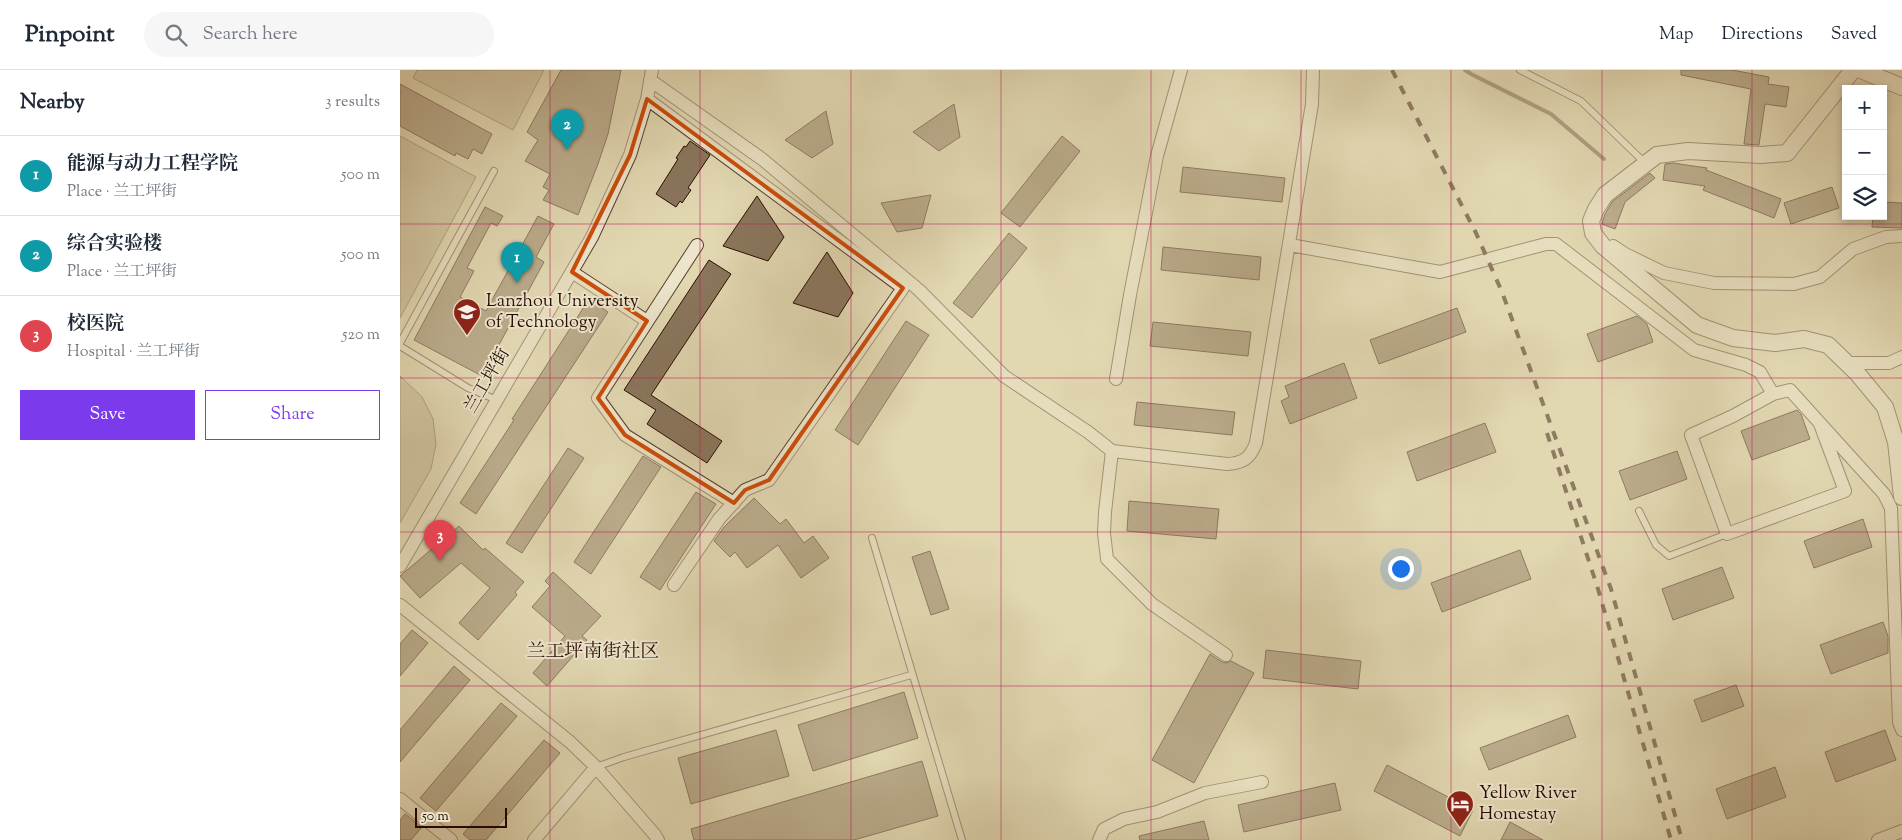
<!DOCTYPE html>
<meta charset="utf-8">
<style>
body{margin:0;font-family:"Sorts Mill Goudy","Noto Serif SC",serif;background:#f6f6f7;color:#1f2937}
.controls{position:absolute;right:15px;top:15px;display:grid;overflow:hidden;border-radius:0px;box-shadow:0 2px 8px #0003}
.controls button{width:45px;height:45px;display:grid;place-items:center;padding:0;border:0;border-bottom:1px solid #e0e1e3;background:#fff;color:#1f2937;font:25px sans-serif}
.scale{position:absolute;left:15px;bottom:12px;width:92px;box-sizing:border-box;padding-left:5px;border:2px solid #2b0c01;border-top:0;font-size:14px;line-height:18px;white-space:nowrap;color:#2b0c01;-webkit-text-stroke:4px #ece5cc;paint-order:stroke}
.you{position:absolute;left:1000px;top:498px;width:18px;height:18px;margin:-12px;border:4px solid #fff;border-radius:50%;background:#1a73e8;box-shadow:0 0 0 8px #1a73e833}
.badge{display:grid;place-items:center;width:32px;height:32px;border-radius:50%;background:#7c3aed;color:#fff;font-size:16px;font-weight:700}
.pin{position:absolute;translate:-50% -41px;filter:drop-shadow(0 1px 2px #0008)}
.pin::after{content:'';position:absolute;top:26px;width:18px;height:15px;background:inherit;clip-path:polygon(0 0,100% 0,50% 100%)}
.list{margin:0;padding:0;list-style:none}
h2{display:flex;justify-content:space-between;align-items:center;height:65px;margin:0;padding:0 20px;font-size:21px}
h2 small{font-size:16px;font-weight:400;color:#747a83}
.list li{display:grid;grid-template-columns:32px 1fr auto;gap:15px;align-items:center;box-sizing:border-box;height:80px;padding:0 20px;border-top:1px solid #e0e1e3}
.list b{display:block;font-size:19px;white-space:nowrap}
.list p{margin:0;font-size:16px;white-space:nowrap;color:#747a83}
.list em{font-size:16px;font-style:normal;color:#747a83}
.actions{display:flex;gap:10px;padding:15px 20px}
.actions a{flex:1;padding:11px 0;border:1px solid #7c3aed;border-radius:0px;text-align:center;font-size:18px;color:#7c3aed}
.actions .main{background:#7c3aed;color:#fff}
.icon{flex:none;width:28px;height:28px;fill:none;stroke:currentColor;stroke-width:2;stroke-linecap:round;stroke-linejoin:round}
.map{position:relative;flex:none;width:1502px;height:770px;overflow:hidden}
header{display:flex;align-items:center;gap:30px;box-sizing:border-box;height:70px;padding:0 25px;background:#fff;border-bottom:1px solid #e0e1e3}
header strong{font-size:24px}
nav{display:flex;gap:28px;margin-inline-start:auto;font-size:18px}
.search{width:350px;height:45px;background:#f6f6f7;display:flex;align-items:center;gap:12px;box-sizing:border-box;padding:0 18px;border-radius:28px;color:#747a83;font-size:19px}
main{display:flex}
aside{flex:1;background:#fff}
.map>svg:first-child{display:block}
.green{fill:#c2b493;stroke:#76604a}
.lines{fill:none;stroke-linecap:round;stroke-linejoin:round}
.stream{stroke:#735c47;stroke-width:4}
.building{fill:#8a765d;stroke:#2b0c01}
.service-casing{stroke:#583f2d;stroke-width:8}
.minor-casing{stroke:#583f2d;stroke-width:14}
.tertiary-casing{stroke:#583f2d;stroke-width:18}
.service{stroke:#ece5cc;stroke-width:6}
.minor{stroke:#ece5cc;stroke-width:12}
.tertiary{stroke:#ece5cc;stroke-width:16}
.rail{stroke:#2b0c01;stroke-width:4;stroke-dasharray:9 9;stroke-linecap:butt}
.marked{fill:none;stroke:#cc4d0a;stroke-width:4;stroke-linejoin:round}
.grid{fill:none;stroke:#c2185b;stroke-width:1;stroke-opacity:0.55}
.labels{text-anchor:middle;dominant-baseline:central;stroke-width:4;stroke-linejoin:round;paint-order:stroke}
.poi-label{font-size:18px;fill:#2b0c01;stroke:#ece5cc;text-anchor:start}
.street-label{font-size:18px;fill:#2b0c01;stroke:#ece5cc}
.neighbourhood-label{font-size:19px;fill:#2b0c01;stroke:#ece5cc}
</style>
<header>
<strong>Pinpoint</strong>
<div class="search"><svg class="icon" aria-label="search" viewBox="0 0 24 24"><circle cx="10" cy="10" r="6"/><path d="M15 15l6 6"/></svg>Search here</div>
<nav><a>Map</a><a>Directions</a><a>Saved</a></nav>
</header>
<main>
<aside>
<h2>Nearby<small>3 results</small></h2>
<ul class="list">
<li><span class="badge" style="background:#0f9aa8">1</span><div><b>能源与动力工程学院</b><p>Place · 兰工坪街</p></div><em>500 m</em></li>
<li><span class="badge" style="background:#0f9aa8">2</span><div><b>综合实验楼</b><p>Place · 兰工坪街</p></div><em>500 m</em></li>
<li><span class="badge" style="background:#e0444e">3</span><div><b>校医院</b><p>Hospital · 兰工坪街</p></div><em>520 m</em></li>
</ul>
<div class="actions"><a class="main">Save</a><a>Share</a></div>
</aside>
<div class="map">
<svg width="1502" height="770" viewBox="0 0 1502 770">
<rect width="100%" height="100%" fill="#e1d7b1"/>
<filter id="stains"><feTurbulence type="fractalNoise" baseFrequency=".004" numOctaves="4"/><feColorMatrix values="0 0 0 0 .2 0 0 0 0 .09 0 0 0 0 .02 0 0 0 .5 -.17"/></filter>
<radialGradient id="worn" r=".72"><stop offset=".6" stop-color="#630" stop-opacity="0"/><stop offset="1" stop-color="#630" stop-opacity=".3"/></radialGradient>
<path class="green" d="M 17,0 L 144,0 L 113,60 L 13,8 Z
M 0,66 L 76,107 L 0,248 Z
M 0,306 L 22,327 L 33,349 L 36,374 L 31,399 L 0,453 Z"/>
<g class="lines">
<path class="stream" d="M 1065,0 L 1071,4 L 1151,44 L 1204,89"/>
</g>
<path class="building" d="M 161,0 L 221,0 L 208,64 L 198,94 L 178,145 L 143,130 L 149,120 L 143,117 L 150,104 L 125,91 L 138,70 L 127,62 Z
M 1281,0 L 1332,0 L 1369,7 L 1368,14 L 1389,17 L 1386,37 L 1365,34 L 1359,75 L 1344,74 L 1351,19 L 1281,5 Z
M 0,14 L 92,64 L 82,84 L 73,79 L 68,89 L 56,83 L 55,86 L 0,56 Z
M 554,34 L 560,67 L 539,81 L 513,62 Z
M 426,41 L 433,74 L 412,88 L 385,70 Z
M 662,66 L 680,81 L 620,157 L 601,143 Z
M 290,71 L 310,85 L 288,118 L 291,120 L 282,133 L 280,131 L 276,137 L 256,124 L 278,89 L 276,88 L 284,76 L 286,77 Z
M 1273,93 L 1307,98 L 1306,100 L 1381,129 L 1374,148 L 1303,120 L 1305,116 L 1263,110 L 1265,94 Z
M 783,97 L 885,108 L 882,132 L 780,122 Z
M 1250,103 L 1255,108 L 1225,132 L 1215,159 L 1202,154 L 1205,144 L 1212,132 Z
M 1432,117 L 1439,138 L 1391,154 L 1384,133 Z
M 531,125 L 522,158 L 497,162 L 481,133 Z
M 357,126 L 384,167 L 368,191 L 323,176 Z
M 1483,132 L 1502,133 L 1502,158 L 1472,157 L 1473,146 L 1483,146 Z
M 85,137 L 103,146 L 97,156 L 91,153 L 67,198 L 74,201 L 60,227 L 86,241 L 138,146 L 154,154 L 136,187 L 144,192 L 82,306 L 14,270 Z
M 609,163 L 627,178 L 572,248 L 553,233 Z
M 763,177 L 861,187 L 859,210 L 761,200 Z
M 427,182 L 453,223 L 438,247 L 393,233 Z
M 309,190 L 331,204 L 251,325 L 322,371 L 307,393 L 247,354 L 256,340 L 224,320 Z
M 189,229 L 208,242 L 76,444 L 60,433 L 114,350 L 112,349 Z
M 1057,238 L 1066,262 L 979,294 L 970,270 Z
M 1237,246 L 1247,254 L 1253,272 L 1198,292 L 1187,264 Z
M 506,251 L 529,265 L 458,375 L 435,360 Z
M 753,252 L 851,262 L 848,286 L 750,276 Z
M 944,293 L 957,328 L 890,354 L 881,331 L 889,327 L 885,316 Z
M 737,332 L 835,342 L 832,365 L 734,355 Z
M 1397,340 L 1401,344 L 1410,369 L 1352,390 L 1341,361 Z
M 1085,353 L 1096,382 L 1017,411 L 1007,382 Z
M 168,378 L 184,388 L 122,483 L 106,473 Z
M 1277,381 L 1287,409 L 1230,430 L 1219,401 Z
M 243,386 L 261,397 L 191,504 L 174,492 Z
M 296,422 L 316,434 L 260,520 L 240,507 Z
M 354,428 L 380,454 L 386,449 L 404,473 L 413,466 L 429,488 L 401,508 L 378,475 L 347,498 L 335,482 L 330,487 L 314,471 L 324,457 Z
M 729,431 L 819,439 L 816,469 L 727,461 Z
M 1463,449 L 1472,477 L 1414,498 L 1404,471 Z
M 59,456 L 83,480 L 85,478 L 124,512 L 115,522 L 117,525 L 78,570 L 59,553 L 90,518 L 61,493 L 20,528 L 0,506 Z
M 1120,480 L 1131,509 L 1042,542 L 1031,513 Z
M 530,481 L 549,539 L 531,545 L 512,487 Z
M 1322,497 L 1334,528 L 1273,550 L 1262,519 Z
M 153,502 L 201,546 L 182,566 L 187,570 L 147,616 L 133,603 L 165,566 L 132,537 L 150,516 L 145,511 Z
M 1483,552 L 1488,566 L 1488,583 L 1431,604 L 1420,575 Z
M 12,560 L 28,573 L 0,606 L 0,574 Z
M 866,580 L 961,591 L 958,619 L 863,608 Z
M 810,584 L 822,592 L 826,593 L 831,591 L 854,603 L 794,713 L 752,690 Z
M 54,596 L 70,610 L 0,692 L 0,660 Z
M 1336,615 L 1344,636 L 1302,652 L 1294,630 Z
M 504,622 L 518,668 L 413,701 L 398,655 Z
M 101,633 L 117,646 L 36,741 L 20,728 Z
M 1168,645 L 1176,667 L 1089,700 L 1080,678 Z
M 376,660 L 389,706 L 291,734 L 278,688 Z
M 1485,660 L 1496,690 L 1436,712 L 1425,682 Z
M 144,670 L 160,683 L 86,770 L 70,770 L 63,764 Z
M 522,691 L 538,746 L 454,770 L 294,770 L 291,759 Z
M 987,695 L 1073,740 L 1060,766 L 974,721 Z
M 1375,697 L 1386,727 L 1327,749 L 1316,719 Z
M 935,713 L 941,740 L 844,762 L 838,735 Z
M 5,744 L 22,757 L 11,770 L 0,770 L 0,750 Z
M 804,751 L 809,770 L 740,770 L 739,766 Z
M 1110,752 L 1143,770 L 1101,770 Z"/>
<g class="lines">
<g class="service-casing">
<path id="service" d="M 1120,0 L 1181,31 L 1245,93
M 0,273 L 94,101
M 0,276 L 68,318 L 97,330
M 1239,441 L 1256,475 L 1269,486 L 1327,464
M 472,468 L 562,770
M 196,697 L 224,687 L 511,605"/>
</g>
<g class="minor-casing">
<path id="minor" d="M 250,10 L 362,89 L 519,220 L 604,306 L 688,362 L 712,381 L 705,442 L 704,463 L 707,489 L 752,534 L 826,585
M 247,29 L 503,218 L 369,410 L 345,420 L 319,449 L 274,515
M 297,175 L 198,328 L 225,365 L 334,433
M 890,175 L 1040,202 L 1146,174 L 1156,174 L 1294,280 L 1346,295 L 1360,302 L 1373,324
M 1213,176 L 1225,184 L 1264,203 L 1314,213 L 1394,214 L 1420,207 L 1453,179 L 1486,167 L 1502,166
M 172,202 L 247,251
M 1446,293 L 1489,293 L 1502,287
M 716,309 L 730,225 L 757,86 L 781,0
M 1420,354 L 1445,421 L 1327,464 L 1291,365 L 1333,346 L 1373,324 L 1390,320 L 1484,424 L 1491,438 L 1499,652 L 1502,660
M 712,381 L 827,394 C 844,393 850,388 856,373 L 912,34 L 913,0
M 0,496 L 192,167 L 230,85 L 247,29 L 252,0
M 0,535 L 170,672 L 196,697 L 134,770
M 196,697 L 255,765 L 258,770
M 0,729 L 51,770
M 699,770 L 704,759 L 724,749 L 757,742 L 805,723 L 862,712
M 1478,770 L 1502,761"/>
</g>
<g class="tertiary-casing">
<path id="tertiary" d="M 1453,0 L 1387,83 L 1361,85 L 1288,81 L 1257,85 L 1205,125 L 1196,139 L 1191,151 L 1193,163 L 1203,176 L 1297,255 L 1333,268 L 1375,273 L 1404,269 L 1428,275 L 1457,303 L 1485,337 L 1496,372 L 1502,427
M 1461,0 L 1502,17"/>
</g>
<use href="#service" class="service"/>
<use href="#minor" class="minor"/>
<use href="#tertiary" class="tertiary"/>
<path class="rail" d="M 992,0 L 1076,163 L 1102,222 L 1211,519 L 1282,770
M 1147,363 L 1198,519 L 1271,770"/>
</g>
<path d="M0 0H1502V770H0ZM 247,29 L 503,218 L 369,410 L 345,420 L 334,433 L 225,365 L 198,328 L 247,251 L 172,202 L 230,85 Z" fill="#e1d7b1" fill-opacity=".55" fill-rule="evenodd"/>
<path class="marked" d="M 247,29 L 503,218 L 369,410 L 345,420 L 334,433 L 225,365 L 198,328 L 247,251 L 172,202 L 230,85 Z"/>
<path class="grid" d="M 150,0 L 150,770M 300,0 L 300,770M 451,0 L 451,770M 601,0 L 601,770M 751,0 L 751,770M 901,0 L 901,770M 1051,0 L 1051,770M 1202,0 L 1202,770M 1352,0 L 1352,770M 0,154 L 1502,154M 0,308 L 1502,308M 0,462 L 1502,462M 0,616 L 1502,616"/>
<defs>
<g id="university-pin" transform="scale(1.4375)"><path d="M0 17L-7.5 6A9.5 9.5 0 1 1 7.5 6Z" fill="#8f2418" stroke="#ece5cc"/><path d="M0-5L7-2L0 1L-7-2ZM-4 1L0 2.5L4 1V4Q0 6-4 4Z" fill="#fff"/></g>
<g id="hotel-pin" transform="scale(1.4375)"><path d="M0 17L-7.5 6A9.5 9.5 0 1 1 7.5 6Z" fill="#8f2418" stroke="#ece5cc"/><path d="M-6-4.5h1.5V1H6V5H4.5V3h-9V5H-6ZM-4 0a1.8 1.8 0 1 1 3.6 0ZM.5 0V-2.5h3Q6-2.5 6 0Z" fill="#fff"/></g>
</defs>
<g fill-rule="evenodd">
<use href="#university-pin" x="67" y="242"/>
<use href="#hotel-pin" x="1060" y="734"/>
</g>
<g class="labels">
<g class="poi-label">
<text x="86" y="232">Lanzhou University<tspan x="86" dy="21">of Technology</tspan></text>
<text x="1079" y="724">Yellow River<tspan x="1079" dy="21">Homestay</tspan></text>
</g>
<g class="street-label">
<text transform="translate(88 311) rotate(-60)">兰工坪街</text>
</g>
<g class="neighbourhood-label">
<text x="193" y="582">兰工坪南街社区</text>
</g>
</g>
<rect width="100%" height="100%" filter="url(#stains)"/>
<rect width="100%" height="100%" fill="url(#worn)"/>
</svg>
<div class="controls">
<button>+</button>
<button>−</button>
<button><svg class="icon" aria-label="layers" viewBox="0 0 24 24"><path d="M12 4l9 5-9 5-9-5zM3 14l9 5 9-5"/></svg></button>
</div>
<div class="scale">50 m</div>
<div class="you"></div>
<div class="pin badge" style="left:117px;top:213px;background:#0f9aa8">1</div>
<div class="pin badge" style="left:167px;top:80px;background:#0f9aa8">2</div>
<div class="pin badge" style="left:40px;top:491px;background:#e0444e">3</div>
</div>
</main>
